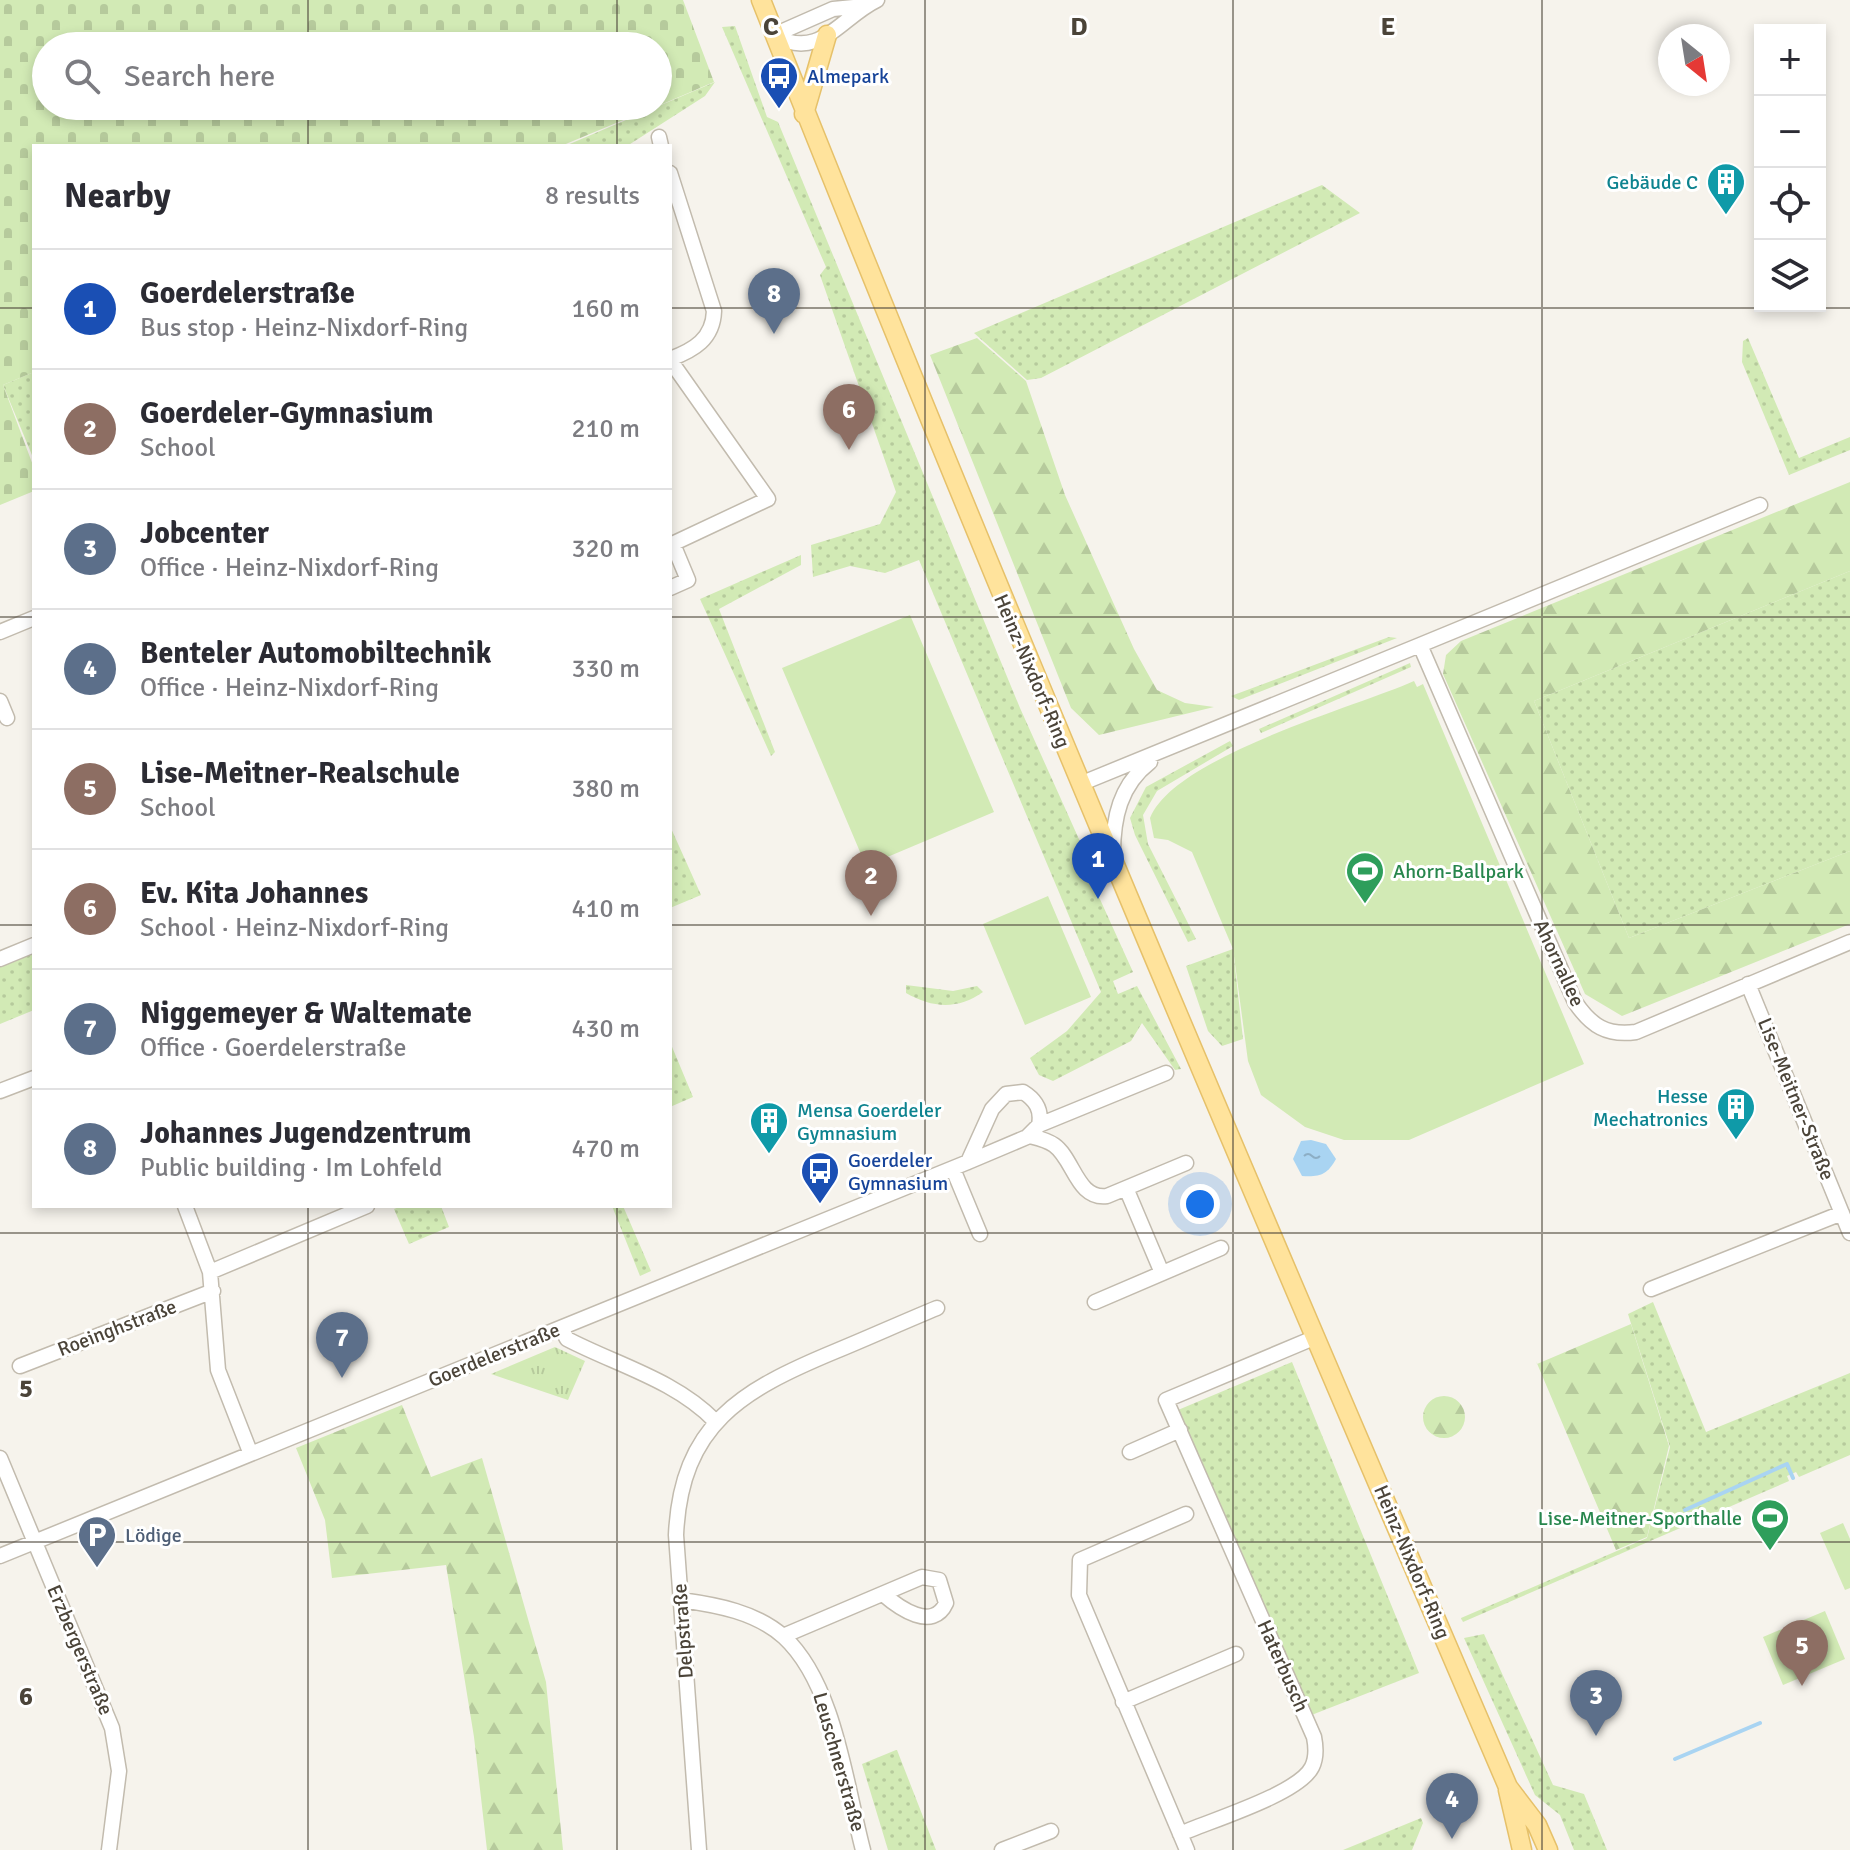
<!DOCTYPE html>
<meta charset="utf-8">
<style>
body{margin:0;font-family:Signika,sans-serif;background:#f7f7f7;color:#2b2b33}
.controls{position:absolute;right:24px;top:24px;display:grid;overflow:hidden;border-radius:0px;box-shadow:0 4px 12px #0003}
.controls button{width:72px;height:72px;display:grid;place-items:center;padding:0;border:0;border-bottom:2px solid #e1e1e2;background:#fff;color:#2b2b33;font:40px sans-serif}
.compass{position:absolute;left:1658px;top:24px;width:72px;height:72px;border-radius:50%;background:#fff;box-shadow:0 4px 12px #0003;rotate:150deg}
.you{position:absolute;left:1200px;top:1204px;width:28px;height:28px;margin:-20px;border:6px solid #fff;border-radius:50%;background:#1a73e8;box-shadow:0 0 0 12px #1a73e833}
.badge{display:grid;place-items:center;width:52px;height:52px;border-radius:50%;background:#db2777;color:#fff;font-size:26px;font-weight:700}
.pin{position:absolute;translate:-50% -66px;filter:drop-shadow(0 2px 4px #0008)}
.pin::after{content:'';position:absolute;top:42px;width:28px;height:24px;background:inherit;clip-path:polygon(0 0,100% 0,50% 100%)}
.list{margin:0;padding:0;list-style:none}
h2{display:flex;justify-content:space-between;align-items:center;height:104px;margin:0;padding:0 32px;font-size:34px}
h2 small{font-size:26px;font-weight:400;color:#7c7c81}
.list li{display:grid;grid-template-columns:52px 1fr auto;gap:24px;align-items:center;box-sizing:border-box;height:120px;padding:0 32px;border-top:2px solid #e1e1e2}
.list b{display:block;font-size:30px;white-space:nowrap}
.list p{margin:0;font-size:26px;white-space:nowrap;color:#7c7c81}
.list em{font-size:26px;font-style:normal;color:#7c7c81}
.icon{flex:none;width:44px;height:44px;fill:none;stroke:currentColor;stroke-width:2;stroke-linecap:round;stroke-linejoin:round}
.map{position:relative;flex:none;width:1850px;height:1850px;overflow:hidden}
.search{position:absolute;background:#fff;box-shadow:0 4px 12px #0003;left:32px;top:32px;width:640px;height:88px;display:flex;align-items:center;gap:20px;box-sizing:border-box;padding:0 28px;border-radius:44px;color:#7c7c81;font-size:30px}
.panel{position:absolute;background:#fff;box-shadow:0 4px 12px #0003;left:32px;top:144px;width:640px;height:1064px;border-radius:0px}
.map>svg:first-child{display:block}
.grass{fill:url(#grass-dots)}
.forest{fill:url(#forest-firs)}
.cemetery{fill:url(#cemetery-stones)}
.park{fill:url(#park-tufts)}
.pitch{fill:#d2eab5}
.water{fill:url(#water-ripples)}
.lines{fill:none;stroke-linecap:round;stroke-linejoin:round}
.stream{stroke:#a9d4f2;stroke-width:4}
.minor-casing{stroke:#c2bbae;stroke-width:17}
.major-casing{stroke:#e6c16a;stroke-width:21}
.minor{stroke:#fff;stroke-width:14}
.major{stroke:#ffe39c;stroke-width:18}
.grid{fill:none;stroke:#4b4439;stroke-width:2;stroke-opacity:0.55}
.labels{text-anchor:middle;dominant-baseline:central;stroke-width:6;stroke-linejoin:round;paint-order:stroke}
.transit-label{font-size:20px;fill:#164399;stroke:#fff;text-anchor:start}
.culture-label{font-size:20px;fill:#0d838f;stroke:#fff;text-anchor:end}
.street-label{font-size:20px;fill:#4b4439;stroke:#fff}
.leisure-label{font-size:20px;fill:#27864d;stroke:#fff;text-anchor:start}
.service-label{font-size:20px;fill:#4e5e75;stroke:#fff;text-anchor:start}
.grid-label{font-size:26px;text-anchor:middle;font-weight:bold;fill:#4b4439;stroke:#fff;stroke-width:6;stroke-linejoin:round;paint-order:stroke}
</style>
<div class="map">
<svg width="1850" height="1850" viewBox="0 0 1850 1850">
<defs>
<pattern id="grass-dots" width="8" height="8" patternUnits="userSpaceOnUse" patternTransform="scale(2)"><rect width="8" height="8" fill="#d2eab5"/><path d="M2 2h.1M6 6h.1" fill="none" stroke="#b6ca9c" stroke-width="1.8" stroke-linecap="round"/></pattern>
<pattern id="forest-firs" width="22" height="20" patternUnits="userSpaceOnUse" patternTransform="scale(2)"><rect width="22" height="20" fill="#d2eab5"/><path d="M5 1l3.5 6h-7zM16 11l3.5 6h-7z" fill="#b6ca9c"/></pattern>
<pattern id="cemetery-stones" width="16" height="16" patternUnits="userSpaceOnUse" patternTransform="scale(2)"><rect width="16" height="16" fill="#d2eab5"/><path d="M2 7V4a2 2 0 0 1 4 0v3zM10 15v-3a2 2 0 0 1 4 0v3z" fill="#b6ca9c"/></pattern>
<pattern id="park-tufts" width="24" height="20" patternUnits="userSpaceOnUse" patternTransform="scale(2)"><rect width="24" height="20" fill="#d2eab5"/><path d="M3 7l-1-3M5 7V3M7 7l1-3M15 17l-1-3M17 17v-4M19 17l1-3" fill="none" stroke="#b6ca9c"/></pattern>
<pattern id="water-ripples" width="26" height="14" patternUnits="userSpaceOnUse" patternTransform="scale(2)"><rect width="26" height="14" fill="#a9d4f2"/><path d="M2 4q2-2 4 0t4 0M15 11q2-2 4 0t4 0" fill="none" stroke="#8caec5"/></pattern>
</defs>
<rect width="100%" height="100%" fill="#f6f3ec"/>
<path class="grass" d="M 735,26 L 767,117 L 778,122 L 1020,708 L 1096,877 L 1094,886 L 1133,972 L 1113,981 L 1118,994 L 1137,986 L 1181,1069 L 1175,1070 L 1142,1023 L 1131,1041 L 1053,1081 L 1039,1075 L 1030,1058 L 1067,1031 L 1101,992 L 919,560 L 885,573 L 850,566 L 813,577 L 811,545 L 880,524 L 896,492 L 820,275 L 826,267 L 722,27 Z
M 715,82 L 705,96 L 627,146 L 565,146 Z
M 1322,185 L 1360,213 L 1041,378 L 1027,380 L 974,333 Z
M 1748,338 L 1799,458 L 1850,437 L 1850,450 L 1789,475 L 1742,362 L 1743,341 Z
M 34,372 L 34,460 L 3,385 Z
M 801,555 L 801,565 L 719,609 L 775,752 L 771,756 L 700,599 Z
M 1850,571 L 1850,851 L 1629,938 L 1534,701 Z
M 1389,637 L 1397,638 L 1239,700 L 1231,696 Z
M 1410,663 L 1411,667 L 1261,733 L 1259,729 Z
M 1230,741 L 1233,746 L 1157,791 L 1143,815 L 1148,844 L 1196,939 L 1188,942 L 1135,835 L 1130,818 L 1146,787 Z
M 670,826 L 701,895 L 670,908 Z
M 1233,949 L 1243,1039 L 1222,1046 L 1208,1031 L 1186,966 Z
M 34,952 L 34,1010 L 0,1024 L 0,966 Z
M 906,985 L 953,991 L 977,986 L 983,992 C 958,1010 932,1008 906,993 Z
M 670,1042 L 693,1097 L 670,1107 Z
M 402,1206 L 441,1206 L 449,1227 L 409,1244 L 394,1209 Z
M 612,1206 L 623,1206 L 651,1271 L 640,1276 Z
M 1653,1302 L 1706,1432 L 1850,1373 L 1850,1455 L 1799,1477 L 1796,1472 L 1787,1476 L 1789,1481 L 1463,1622 L 1461,1618 L 1647,1538 L 1670,1447 L 1628,1314 Z
M 1292,1362 L 1419,1673 L 1309,1716 L 1178,1410 Z
M 1484,1634 L 1553,1785 L 1584,1794 L 1607,1850 L 1574,1850 L 1560,1815 L 1535,1795 L 1464,1638 Z
M 896,1750 L 897,1750 L 936,1850 L 888,1850 L 862,1764 Z
M 1421,1818 L 1423,1823 L 1412,1850 L 1343,1850 Z"/>
<path class="forest" d="M 977,338 L 1026,381 L 1065,495 L 1134,649 L 1157,690 L 1185,703 L 1214,707 L 1099,735 L 1071,708 L 930,355 Z
M 1850,482 L 1850,571 L 1534,701 L 1629,938 L 1850,851 L 1850,924 L 1622,1016 L 1585,994 L 1443,674 L 1446,655 L 1461,641 Z
M 1631,1324 L 1669,1446 L 1647,1537 L 1616,1550 L 1536,1361 L 1537,1364 Z
M1423 1417a21 21 0 1 1 42 0a21 21 0 1 1-42 0Z
M 402,1405 L 431,1477 L 482,1458 L 546,1682 L 563,1850 L 487,1850 L 474,1737 L 446,1565 L 332,1578 L 325,1520 L 296,1448 Z"/>
<path class="cemetery" d="M 0,0 L 683,0 L 714,82 L 658,106 L 658,46 L 46,46 L 46,106 L 657,106 L 561,146 L 34,146 L 34,372 L 3,385 L 34,468 L 34,491 L 0,505 Z"/>
<path class="park" d="M 555,1347 L 585,1361 L 568,1400 L 491,1374 Z"/>
<path class="pitch" d="M 910,615 L 994,812 L 866,866 L 782,668 Z
M 1414,681 L 1417,687 L 1423,684 L 1584,1064 L 1409,1140 L 1344,1140 L 1305,1127 L 1261,1095 L 1248,1061 L 1233,949 L 1192,852 L 1168,840 L 1154,838 L 1150,818 C 1175,756 1356,707 1414,681 Z
M 1048,896 L 1091,997 L 1025,1025 L 983,924 Z
M 1843,1523 L 1850,1539 L 1850,1588 L 1845,1590 L 1820,1533 Z
M 1825,1611 L 1845,1659 L 1783,1685 L 1763,1637 Z"/>
<path class="water" d="M 1311,1140 L 1326,1144 L 1336,1159 C 1327,1175 1320,1177 1302,1176 L 1293,1159 L 1301,1141 Z"/>
<g class="lines">
<path class="stream" d="M 1685,1510 L 1787,1464 L 1793,1478
M 1675,1759 L 1760,1723"/>
<g class="minor-casing">
<path id="minor" d="M 774,35 C 819,62 841,17 877,0
M 774,35 L 833,9 L 864,6
M 659,137 L 661,146
M 670,173 L 714,311 C 713,339 694,350 670,359
M 670,360 L 768,499 L 670,545
M 670,588 L 688,580 L 673,544
M 0,632 L 34,618
M 1420,645 L 1760,505
M 0,701 L 7,718
M 1080,784 L 1420,645 L 1575,1002 C 1591,1026 1607,1036 1636,1032 L 1850,942
M 1113,854 C 1113,818 1120,785 1150,762
M 0,959 L 34,945
M 1748,984 L 1850,1233
M 0,1091 L 34,1078
M 1030,1136 C 1038,1138 1047,1140 1054,1145 C 1074,1159 1077,1200 1107,1196 L 1186,1163
M 968,1162 L 992,1109 L 1006,1094 L 1023,1092 C 1036,1100 1042,1110 1039,1125
M 953,1169 L 980,1234
M 1126,1188 L 1162,1273
M 185,1206 L 210,1272 L 218,1370 L 250,1452
M 210,1272 L 367,1206
M 1651,1289 L 1842,1213
M 1095,1302 L 1221,1248
M 561,1328 L 567,1339 C 617,1365 675,1380 715,1421
M 20,1366 L 213,1291
M 1130,1452 L 1180,1430
M 0,1458 L 112,1728 L 119,1771 L 109,1850
M 1186,1514 L 1080,1560 L 1079,1595 L 1187,1850
M 0,1556 L 968,1162 L 1027,1137 L 1039,1125 L 1166,1073
M 681,1600 C 717,1605 756,1612 784,1637 C 835,1684 846,1786 863,1850
M 783,1636 L 922,1577 L 939,1580 L 946,1603 C 933,1632 899,1608 883,1594
M 1123,1702 L 1236,1654
M 1180,1834 C 1209,1821 1299,1794 1312,1767 C 1317,1757 1316,1747 1314,1737 L 1166,1400 L 1316,1337
M 699,1850 L 676,1535 C 681,1424 742,1390 836,1351 C 870,1337 903,1322 937,1308
M 1002,1850 L 1051,1831"/>
</g>
<g class="major-casing">
<path id="major" d="M 761,0 C 999,600 1253,1194 1508,1787 L 1537,1825 L 1548,1850
M 804,114 L 827,35
M 1508,1790 L 1522,1850"/>
</g>
<use href="#minor" class="minor"/>
<use href="#major" class="major"/>
</g>
<path class="grid" d="M 308,0 L 308,46M 617,0 L 617,46M 925,0 L 925,1850M 1233,0 L 1233,1850M 1542,0 L 1542,1850M 308,106 L 308,146M 617,106 L 617,146M 0,308 L 34,308M 670,308 L 1850,308M 0,617 L 34,617M 670,617 L 1850,617M 0,925 L 34,925M 670,925 L 1850,925M 308,1206 L 308,1850M 617,1206 L 617,1850M 0,1233 L 1850,1233M 0,1542 L 1850,1542"/>
<defs>
<g id="bus-pin" transform="scale(2)"><path d="M0 17L-7.5 6A9.5 9.5 0 1 1 7.5 6Z" fill="#1a4fb4" stroke="#fff"/><path d="M-5-6H5V4H4V6H2V4H-2V6H-4V4H-5ZM-3.5-4V0h7V-4ZM-3.5 1.2v1.5H-2V1.2ZM2 1.2v1.5H3.5V1.2Z" fill="#fff"/></g>
<g id="building-pin" transform="scale(2)"><path d="M0 17L-7.5 6A9.5 9.5 0 1 1 7.5 6Z" fill="#0f9aa8" stroke="#fff"/><path d="M-4-6H4V6H1V3H-1V6H-4ZM-2.5-4.3h1.7v1.8h-1.7ZM.8-4.3h1.7v1.8H.8ZM-2.5-1h1.7V.8h-1.7ZM.8-1h1.7V.8H.8Z" fill="#fff"/></g>
<g id="stadium-pin" transform="scale(2)"><path d="M0 17L-7.5 6A9.5 9.5 0 1 1 7.5 6Z" fill="#2e9e5b" stroke="#fff"/><path d="M0-5a6.5 5 0 1 0 0 10a6.5 5 0 1 0 0-10ZM-3.5-1.8h7v3.6h-7Z" fill="#fff"/></g>
<g id="parking-pin" transform="scale(2)"><path d="M0 17L-7.5 6A9.5 9.5 0 1 1 7.5 6Z" fill="#5c6f8a" stroke="#fff"/><path d="M-3.5-5.5H1a3.5 3.5 0 0 1 0 7H-1V5.5H-3.5ZM-1-3.4V-.6H.8a1.4 1.4 0 0 0 0-2.8Z" fill="#fff"/></g>
</defs>
<g fill-rule="evenodd">
<use href="#bus-pin" x="779" y="76"/>
<use href="#building-pin" x="1726" y="182"/>
<use href="#stadium-pin" x="1365" y="871"/>
<use href="#building-pin" x="1736" y="1107"/>
<use href="#building-pin" x="769" y="1121"/>
<use href="#bus-pin" x="820" y="1171"/>
<use href="#stadium-pin" x="1770" y="1518"/>
<use href="#parking-pin" x="97" y="1535"/>
</g>
<g class="labels">
<g class="transit-label">
<text x="807" y="76">Almepark</text>
<text x="848" y="1160">Goerdeler<tspan x="848" dy="23">Gymnasium</tspan></text>
</g>
<g class="culture-label">
<text x="1698" y="182">Gebäude C</text>
<text x="1708" y="1096">Hesse<tspan x="1708" dy="23">Mechatronics</tspan></text>
<text x="797" y="1110" text-anchor="start">Mensa Goerdeler<tspan x="797" dy="23">Gymnasium</tspan></text>
</g>
<g class="street-label">
<text transform="translate(1032 671) rotate(67)">Heinz-Nixdorf-Ring</text>
<text transform="translate(1559 963) rotate(65)">Ahornallee</text>
<text transform="translate(1796 1099) rotate(68)">Lise-Meitner-Straße</text>
<text transform="translate(117 1328) rotate(-21)">Roeinghstraße</text>
<text transform="translate(494 1355) rotate(-22)">Goerdelerstraße</text>
<text transform="translate(1412 1562) rotate(67)">Heinz-Nixdorf-Ring</text>
<text transform="translate(683 1631) rotate(-94)">Delpstraße</text>
<text transform="translate(80 1650) rotate(67)">Erzbergerstraße</text>
<text transform="translate(1283 1666) rotate(66)">Haterbusch</text>
<text transform="translate(839 1762) rotate(74)">Leuschnerstraße</text>
</g>
<g class="leisure-label">
<text x="1393" y="871">Ahorn-Ballpark</text>
<text x="1742" y="1518" text-anchor="end">Lise-Meitner-Sporthalle</text>
</g>
<g class="service-label">
<text x="125" y="1535">Lödige</text>
</g>
</g>
<g class="grid-label">
<text x="771" y="35">C</text>
<text x="1079" y="35">D</text>
<text x="1388" y="35">E</text>
<text x="26" y="1397">5</text>
<text x="26" y="1705">6</text>
</g>
</svg>
<div class="controls">
<button>+</button>
<button>−</button>
<button><svg class="icon" aria-label="locate" viewBox="0 0 24 24"><circle cx="12" cy="12" r="6"/><path d="M12 2v4M12 18v4M2 12h4M18 12h4"/></svg></button>
<button><svg class="icon" aria-label="layers" viewBox="0 0 24 24"><path d="M12 4l9 5-9 5-9-5zM3 14l9 5 9-5"/></svg></button>
</div>
<svg class="compass" viewBox="-18 -18 36 36"><path d="M0-13l5 13h-10z" fill="#e53935"/><path d="M0 13l5-13h-10z" fill="#7c7c81"/></svg>
<div class="you"></div>
<div class="pin badge" style="left:1098px;top:899px;background:#1a4fb4">1</div>
<div class="pin badge" style="left:871px;top:916px;background:#8d6e63">2</div>
<div class="pin badge" style="left:1596px;top:1736px;background:#5c6f8a">3</div>
<div class="pin badge" style="left:1452px;top:1839px;background:#5c6f8a">4</div>
<div class="pin badge" style="left:1802px;top:1686px;background:#8d6e63">5</div>
<div class="pin badge" style="left:849px;top:450px;background:#8d6e63">6</div>
<div class="pin badge" style="left:342px;top:1378px;background:#5c6f8a">7</div>
<div class="pin badge" style="left:774px;top:334px;background:#5c6f8a">8</div>
<div class="search"><svg class="icon" aria-label="search" viewBox="0 0 24 24"><circle cx="10" cy="10" r="6"/><path d="M15 15l6 6"/></svg>Search here</div>
<section class="panel">
<h2>Nearby<small>8 results</small></h2>
<ul class="list">
<li><span class="badge" style="background:#1a4fb4">1</span><div><b>Goerdelerstraße</b><p>Bus stop · Heinz-Nixdorf-Ring</p></div><em>160 m</em></li>
<li><span class="badge" style="background:#8d6e63">2</span><div><b>Goerdeler-Gymnasium</b><p>School</p></div><em>210 m</em></li>
<li><span class="badge" style="background:#5c6f8a">3</span><div><b>Jobcenter</b><p>Office · Heinz-Nixdorf-Ring</p></div><em>320 m</em></li>
<li><span class="badge" style="background:#5c6f8a">4</span><div><b>Benteler Automobiltechnik</b><p>Office · Heinz-Nixdorf-Ring</p></div><em>330 m</em></li>
<li><span class="badge" style="background:#8d6e63">5</span><div><b>Lise-Meitner-Realschule</b><p>School</p></div><em>380 m</em></li>
<li><span class="badge" style="background:#8d6e63">6</span><div><b>Ev. Kita Johannes</b><p>School · Heinz-Nixdorf-Ring</p></div><em>410 m</em></li>
<li><span class="badge" style="background:#5c6f8a">7</span><div><b>Niggemeyer &amp; Waltemate</b><p>Office · Goerdelerstraße</p></div><em>430 m</em></li>
<li><span class="badge" style="background:#5c6f8a">8</span><div><b>Johannes Jugendzentrum</b><p>Public building · Im Lohfeld</p></div><em>470 m</em></li>
</ul>
</section>
</div>
